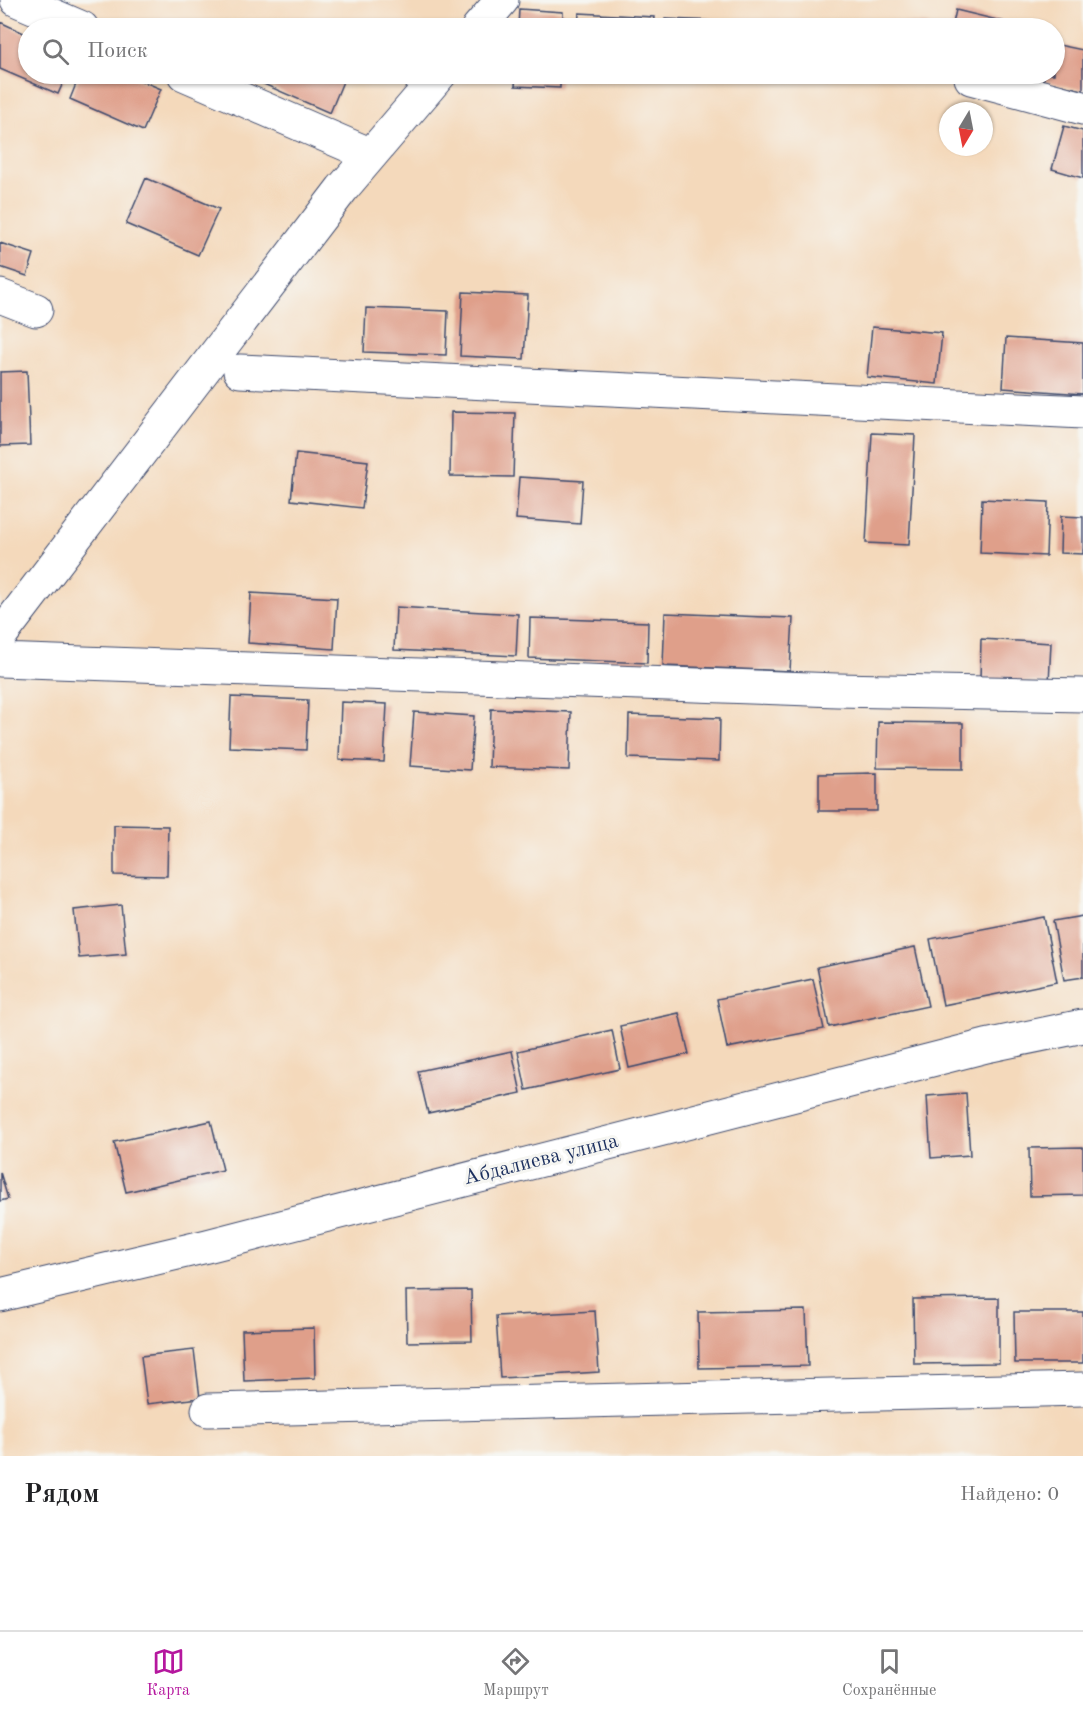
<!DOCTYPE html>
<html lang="ru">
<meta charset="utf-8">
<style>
body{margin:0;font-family:"Old Standard TT",serif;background:#f6f6f6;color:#202124}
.compass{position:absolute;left:939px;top:102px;width:54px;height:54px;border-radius:50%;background:#fff;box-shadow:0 2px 4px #0004;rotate:190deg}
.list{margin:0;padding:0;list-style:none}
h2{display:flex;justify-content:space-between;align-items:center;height:78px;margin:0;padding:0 24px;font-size:26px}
h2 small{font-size:20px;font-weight:400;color:#757577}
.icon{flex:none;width:33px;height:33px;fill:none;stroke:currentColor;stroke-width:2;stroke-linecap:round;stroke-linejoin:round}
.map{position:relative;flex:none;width:1083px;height:1456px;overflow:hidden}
.search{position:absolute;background:#fff;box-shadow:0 2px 4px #0004;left:18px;right:18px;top:18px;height:66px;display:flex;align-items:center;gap:15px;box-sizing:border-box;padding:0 21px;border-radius:33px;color:#757577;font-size:22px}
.sheet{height:174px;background:#fff}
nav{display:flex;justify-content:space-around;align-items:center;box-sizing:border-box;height:84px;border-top:2px solid #e0e0e0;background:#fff;font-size:16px;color:#757577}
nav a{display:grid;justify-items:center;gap:3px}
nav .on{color:#b5179e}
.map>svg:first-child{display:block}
.building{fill:#df9f8a}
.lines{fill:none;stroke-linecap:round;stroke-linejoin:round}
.minor-casing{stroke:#3c486c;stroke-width:35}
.minor{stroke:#fff;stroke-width:33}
.labels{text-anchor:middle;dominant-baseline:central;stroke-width:6;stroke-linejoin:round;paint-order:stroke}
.street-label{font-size:21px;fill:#1b2f5e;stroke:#f6f6f2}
</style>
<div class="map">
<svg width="1083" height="1456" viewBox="0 0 1083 1456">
<rect width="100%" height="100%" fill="#f6f6f2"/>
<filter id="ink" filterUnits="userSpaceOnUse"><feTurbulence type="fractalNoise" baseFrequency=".0167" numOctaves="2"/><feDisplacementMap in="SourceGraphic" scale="12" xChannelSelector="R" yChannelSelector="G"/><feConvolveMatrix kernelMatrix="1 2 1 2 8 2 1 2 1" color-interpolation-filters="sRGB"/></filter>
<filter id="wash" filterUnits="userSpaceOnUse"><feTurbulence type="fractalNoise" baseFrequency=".008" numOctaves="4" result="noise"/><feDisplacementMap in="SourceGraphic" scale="24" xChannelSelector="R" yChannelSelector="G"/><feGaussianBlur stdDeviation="1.35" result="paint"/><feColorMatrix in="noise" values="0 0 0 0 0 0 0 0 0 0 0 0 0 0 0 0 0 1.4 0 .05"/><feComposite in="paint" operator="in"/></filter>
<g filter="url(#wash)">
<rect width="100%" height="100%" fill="#f4d9bb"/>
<g id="blocks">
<path class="building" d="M 519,9 L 563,12 L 563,28 L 518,28 Z
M 956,10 L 1030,28 L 952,28 Z
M 579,13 L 654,17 L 653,28 L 578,28 Z
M 665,19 L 746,22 L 746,28 L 665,28 Z
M 0,22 L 28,35 L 28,74 L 67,74 L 58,94 L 0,69 Z
M 842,22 L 928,24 L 928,28 L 841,28 Z
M 755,23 L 832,26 L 832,28 L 754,28 Z
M 1054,44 L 1083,50 L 1083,90 L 1043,81 L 1045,74 L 1054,74 Z
M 80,74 L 125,74 L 161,89 L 143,131 L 70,99 Z
M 255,74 L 332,74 L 344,79 L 330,113 L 252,79 Z
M 516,74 L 560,74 L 560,88 L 515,86 Z
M 767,74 L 830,74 L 829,79 Z
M 1064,126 L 1083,131 L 1083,178 L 1052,169 Z
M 146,178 L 219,209 L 198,255 L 126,224 Z
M 0,243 L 34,254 L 27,276 L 0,267 Z
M 463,292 L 528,295 L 524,359 L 460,356 Z
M 366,308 L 448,311 L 446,355 L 364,352 Z
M 872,327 L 942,333 L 937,384 L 867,377 Z
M 1006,338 L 1083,343 L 1083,394 L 1003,388 Z
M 27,371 L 30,445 L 0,446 L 0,372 Z
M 451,412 L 515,413 L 513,477 L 450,476 Z
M 872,433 L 915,435 L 909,545 L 866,543 Z
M 296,453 L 368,461 L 362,508 L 291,500 Z
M 519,477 L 583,481 L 580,524 L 516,519 Z
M 982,499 L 1048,502 L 1046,556 L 980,553 Z
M 1061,516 L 1083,517 L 1083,554 L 1060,553 Z
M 251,593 L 337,598 L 334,649 L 248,643 Z
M 396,607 L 518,614 L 516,656 L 394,650 Z
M 665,613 L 793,618 L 790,671 L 663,666 Z
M 530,618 L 648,622 L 647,663 L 529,658 Z
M 981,639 L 1051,643 L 1049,683 L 980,680 Z
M 231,697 L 308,700 L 306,750 L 229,747 Z
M 341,702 L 387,704 L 384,762 L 339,760 Z
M 491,709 L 571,712 L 569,770 L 489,767 Z
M 414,712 L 474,716 L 470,770 L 410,766 Z
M 629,715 L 720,718 L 719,761 L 628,758 Z
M 878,722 L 963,723 L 963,769 L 877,768 Z
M 877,773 L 877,811 L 819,811 L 819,774 Z
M 114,825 L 168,826 L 167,876 L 114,875 Z
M 121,905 L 126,954 L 79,958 L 74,910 Z
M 1083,916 L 1083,977 L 1064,980 L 1053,921 Z
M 1044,917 L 1057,982 L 943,1005 L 930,939 Z
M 915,947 L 928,1006 L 829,1027 L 817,967 Z
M 813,979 L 824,1029 L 727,1048 L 717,999 Z
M 679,1013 L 689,1054 L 629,1068 L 620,1026 Z
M 612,1030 L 620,1069 L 526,1090 L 518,1051 Z
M 512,1051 L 521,1093 L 428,1113 L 418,1071 Z
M 966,1093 L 970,1155 L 931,1158 L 927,1096 Z
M 211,1121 L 223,1170 L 126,1192 L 114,1142 Z
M 1083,1147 L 1083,1195 L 1030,1196 L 1029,1148 Z
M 0,1172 L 8,1199 L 0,1201 Z
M 471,1290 L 472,1341 L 407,1342 L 406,1291 Z
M 999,1298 L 999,1363 L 914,1364 L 913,1299 Z
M 806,1310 L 808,1366 L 699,1368 L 698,1312 Z
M 595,1311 L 599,1372 L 500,1378 L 496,1316 Z
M 1014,1312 L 1083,1312 L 1083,1363 L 1015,1363 Z
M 314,1328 L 315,1378 L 244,1381 L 242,1330 Z
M 194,1350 L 200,1398 L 147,1404 L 141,1356 Z"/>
</g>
</g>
<g filter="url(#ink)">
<use href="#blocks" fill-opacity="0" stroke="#3c486c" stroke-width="1.5"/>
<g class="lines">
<g class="minor-casing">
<path id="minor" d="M 17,0 L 82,28
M 478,28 L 502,0
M 184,74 L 371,155
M 971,78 L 1083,108
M 0,296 L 36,310
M 240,371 L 1083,412
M 0,636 L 342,189 L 440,74
M 0,660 L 837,690 L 1083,695
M 0,1295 L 207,1246 L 986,1046 L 1083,1026
M 208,1410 L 1083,1389"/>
</g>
<use href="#minor" class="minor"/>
</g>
</g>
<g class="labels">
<g class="street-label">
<text transform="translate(541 1160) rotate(-14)">Абдалиева улица</text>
</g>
</g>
</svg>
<svg class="compass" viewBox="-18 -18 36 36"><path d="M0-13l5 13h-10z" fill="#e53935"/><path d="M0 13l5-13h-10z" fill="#757577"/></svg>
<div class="search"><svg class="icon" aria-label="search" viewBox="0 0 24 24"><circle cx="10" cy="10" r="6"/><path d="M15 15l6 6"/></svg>Поиск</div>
</div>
<section class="sheet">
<h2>Рядом<small>Найдено: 0</small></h2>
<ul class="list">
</ul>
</section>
<nav>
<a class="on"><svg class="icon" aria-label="map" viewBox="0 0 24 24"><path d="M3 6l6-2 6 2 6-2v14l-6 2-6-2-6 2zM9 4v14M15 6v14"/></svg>Карта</a>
<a><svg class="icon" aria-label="directions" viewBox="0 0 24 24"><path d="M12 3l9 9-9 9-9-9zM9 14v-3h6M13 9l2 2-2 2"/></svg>Маршрут</a>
<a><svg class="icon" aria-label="saved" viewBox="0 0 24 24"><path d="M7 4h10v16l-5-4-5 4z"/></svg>Сохранённые</a>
</nav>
